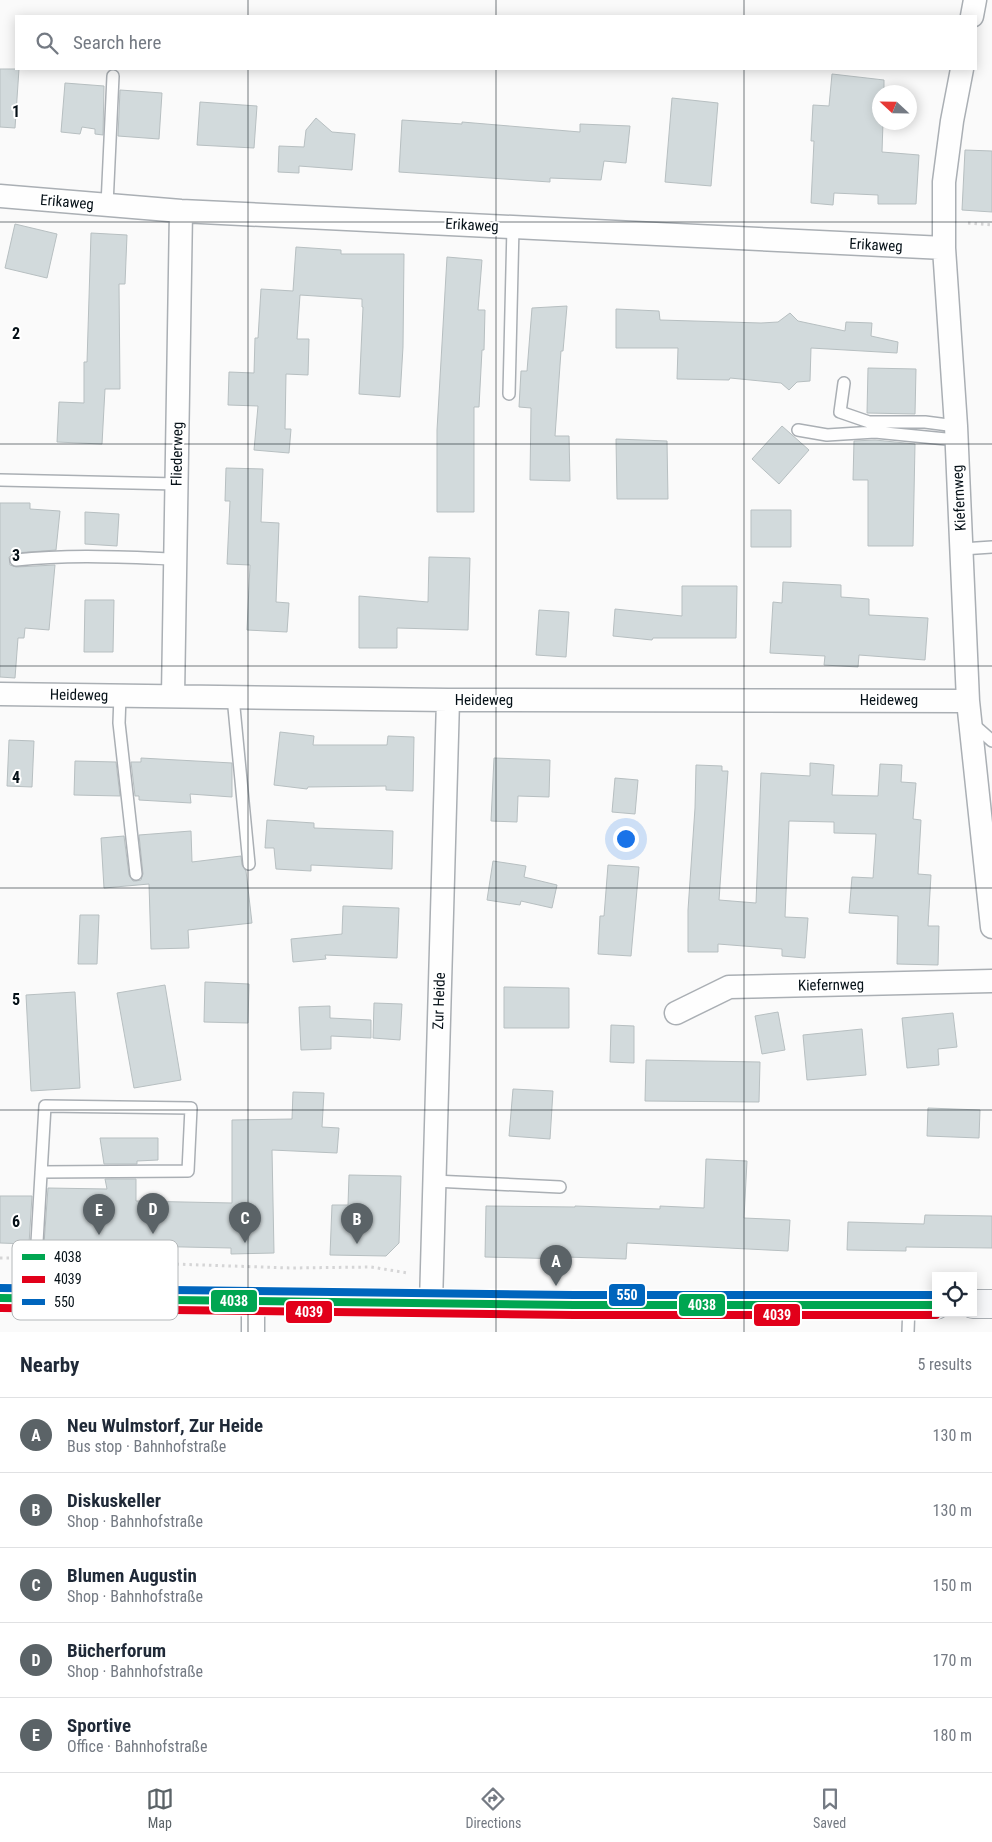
<!DOCTYPE html>
<meta charset="utf-8">
<style>
body{margin:0;font-family:"Roboto Condensed",sans-serif;background:#f2f2f3;color:#1f2937}
.controls{position:absolute;right:15px;bottom:15px;display:grid;overflow:hidden;border-radius:0px;box-shadow:0 2px 12px #0003}
.controls button{width:45px;height:45px;display:grid;place-items:center;padding:0;border:0;border-bottom:1px solid #e0e1e3;background:#fff;color:#1f2937;font:25px sans-serif}
.compass{position:absolute;left:872px;top:85px;width:45px;height:45px;border-radius:50%;background:#fff;box-shadow:0 2px 12px #0003;rotate:292deg}
.you{position:absolute;left:625px;top:838px;width:18px;height:18px;margin:-12px;border:4px solid #fff;border-radius:50%;background:#1a73e8;box-shadow:0 0 0 8px #1a73e833}
.badge{display:grid;place-items:center;width:32px;height:32px;border-radius:50%;background:#5b6367;color:#fff;font-size:16px;font-weight:700}
.pin{position:absolute;translate:-50% -41px;filter:drop-shadow(0 1px 2px #0008)}
.pin::after{content:'';position:absolute;top:26px;width:18px;height:15px;background:inherit;clip-path:polygon(0 0,100% 0,50% 100%)}
.list{margin:0;padding:0;list-style:none}
h2{display:flex;justify-content:space-between;align-items:center;height:65px;margin:0;padding:0 20px;font-size:21px}
h2 small{font-size:16px;font-weight:400;color:#747a83}
.list li{display:grid;grid-template-columns:32px 1fr auto;gap:15px;align-items:center;box-sizing:border-box;height:75px;padding:0 20px;border-top:1px solid #e0e1e3}
.list b{display:block;font-size:19px;white-space:nowrap}
.list p{margin:0;font-size:16px;white-space:nowrap;color:#747a83}
.list em{font-size:16px;font-style:normal;color:#747a83}
.icon{flex:none;width:28px;height:28px;fill:none;stroke:currentColor;stroke-width:2;stroke-linecap:round;stroke-linejoin:round}
.map{position:relative;flex:none;width:992px;height:1332px;overflow:hidden}
.search{position:absolute;background:#fff;box-shadow:0 2px 12px #0003;left:15px;right:15px;top:15px;height:55px;display:flex;align-items:center;gap:12px;box-sizing:border-box;padding:0 18px;border-radius:0px;color:#747a83;font-size:19px}
.sheet{height:440px;background:#fff}
nav{display:flex;justify-content:space-around;align-items:center;box-sizing:border-box;height:70px;border-top:1px solid #e0e1e3;background:#fff;font-size:14px;color:#747a83}
nav a{display:grid;justify-items:center;gap:2px}
nav .on{color:#5b6367}
.map>svg:first-child{display:block}
.building{fill:#d2dadc;stroke:#b7bfc1}
.lines{fill:none;stroke-linecap:round;stroke-linejoin:round}
.lane-casing{stroke:#aaafb4;stroke-width:14}
.street-casing{stroke:#aaafb4;stroke-width:25}
.secondary-casing{stroke:#aaafb4;stroke-width:30}
.path{stroke:#d5d5d6;stroke-width:3;stroke-dasharray:2.5 4;stroke-linecap:butt}
.lane{stroke:#fefefe;stroke-width:11}
.street{stroke:#fefefe;stroke-width:22}
.secondary{stroke:#f6f7f9;stroke-width:28}
.bus-1-casing{stroke:#fff;stroke-width:11}
.bus-2-casing{stroke:#fff;stroke-width:11}
.bus-3-casing{stroke:#fff;stroke-width:11}
.bus-1{stroke:#00a651;stroke-width:8}
.bus-2{stroke:#e2001a;stroke-width:8}
.bus-3{stroke:#0065bd;stroke-width:8}
.grid{fill:none;stroke:#061118;stroke-width:1;stroke-opacity:0.55}
.labels{text-anchor:middle;dominant-baseline:central;stroke-width:4;stroke-linejoin:round;paint-order:stroke}
.street-label{font-size:15px;fill:#061118;stroke:#fff}
.key{fill:#fff;stroke:#b4b8ba;stroke-width:1}
.key-label{font-size:14px;fill:#061118}
.grid-label{font-size:16px;text-anchor:middle;font-weight:bold;fill:#061118;stroke:#fff;stroke-width:4;stroke-linejoin:round;paint-order:stroke}
.line-badge{stroke:#fff;stroke-width:2}
.badge-label{font-size:14px;text-anchor:middle;font-weight:bold;fill:#fff}
</style>
<div class="map">
<svg width="992" height="1332" viewBox="0 0 992 1332">
<rect width="100%" height="100%" fill="#fafafa"/>
<path class="building" d="M 0,69 L 19,69 L 15,128 L 0,127 Z
M 832,74 L 884,80 L 884,92 L 880,92 L 880,122 L 883,122 L 882,152 L 919,155 L 916,204 L 878,204 L 878,195 L 834,193 L 833,205 L 811,203 L 814,141 L 811,141 L 813,105 L 829,106 Z
M 65,83 L 104,86 L 103,135 L 95,134 L 95,129 L 82,127 L 80,134 L 61,132 Z
M 120,90 L 162,93 L 159,139 L 118,136 Z
M 672,98 L 718,103 L 711,186 L 665,182 Z
M 200,102 L 257,106 L 254,148 L 197,145 Z
M 316,118 L 332,132 L 355,134 L 352,170 L 299,166 L 299,173 L 278,172 L 279,146 L 304,147 L 306,130 Z
M 402,120 L 462,124 L 462,122 L 580,132 L 580,124 L 630,126 L 626,163 L 604,161 L 601,180 L 550,178 L 550,182 L 399,172 Z
M 965,150 L 992,151 L 992,212 L 962,210 Z
M 15,224 L 57,234 L 47,278 L 5,268 Z
M 91,233 L 127,235 L 125,284 L 119,284 L 120,389 L 105,389 L 102,444 L 57,442 L 59,402 L 84,403 L 84,362 L 87,362 Z
M 296,247 L 341,250 L 341,254 L 404,254 L 403,347 L 400,397 L 359,394 L 363,307 L 362,307 L 362,299 L 300,295 L 297,339 L 309,339 L 308,375 L 286,374 L 285,429 L 291,429 L 289,453 L 254,450 L 258,406 L 228,405 L 229,372 L 254,373 L 255,338 L 258,338 L 261,289 L 293,291 Z
M 447,257 L 482,260 L 478,310 L 485,310 L 484,350 L 482,350 L 479,407 L 474,407 L 474,512 L 437,512 L 437,430 Z
M 567,306 L 563,351 L 561,351 L 555,436 L 569,436 L 570,481 L 530,480 L 531,408 L 519,407 L 521,371 L 527,371 L 532,308 Z
M 616,309 L 659,311 L 660,320 L 761,323 L 778,322 L 790,313 L 798,321 L 845,331 L 846,322 L 872,323 L 871,336 L 898,342 L 897,353 L 811,348 L 810,381 L 797,382 L 789,390 L 781,383 L 730,378 L 729,380 L 677,379 L 678,348 L 616,348 Z
M 868,368 L 916,369 L 915,414 L 867,413 Z
M 782,426 L 809,450 L 779,484 L 752,459 Z
M 616,439 L 667,441 L 668,499 L 617,499 Z
M 875,440 L 915,444 L 913,546 L 868,546 L 868,480 L 853,480 L 854,441 Z
M 226,468 L 263,469 L 261,522 L 279,523 L 276,602 L 289,603 L 287,632 L 247,630 L 250,565 L 227,564 L 230,501 L 225,501 Z
M 0,503 L 30,503 L 30,509 L 60,511 L 56,550 L 15,553 L 9,557 L 10,565 L 16,567 L 55,565 L 49,630 L 25,628 L 24,638 L 18,638 L 15,678 L 0,677 Z
M 751,510 L 791,510 L 791,547 L 751,547 Z
M 85,512 L 119,514 L 117,546 L 85,544 Z
M 429,557 L 470,558 L 468,630 L 397,628 L 397,648 L 359,648 L 359,596 L 428,602 Z
M 783,582 L 841,585 L 841,597 L 869,599 L 869,615 L 928,618 L 925,660 L 859,655 L 858,667 L 824,665 L 825,656 L 770,653 L 773,602 L 782,603 Z
M 682,586 L 737,586 L 736,638 L 653,638 L 652,640 L 613,636 L 615,609 L 682,616 Z
M 85,600 L 114,600 L 113,652 L 84,652 Z
M 539,610 L 569,612 L 566,657 L 536,655 Z
M 280,732 L 314,736 L 313,745 L 387,745 L 388,736 L 414,737 L 413,791 L 386,790 L 386,786 L 308,787 L 307,789 L 274,785 Z
M 9,740 L 34,741 L 32,787 L 7,786 Z
M 141,758 L 232,763 L 232,797 L 190,794 L 191,803 L 139,800 L 139,796 L 135,796 L 131,762 L 141,762 Z
M 494,758 L 550,760 L 549,797 L 518,796 L 517,822 L 491,821 Z
M 75,761 L 116,762 L 120,796 L 74,795 Z
M 810,763 L 834,765 L 832,795 L 878,796 L 880,764 L 902,765 L 901,782 L 916,783 L 913,819 L 921,820 L 918,874 L 931,875 L 928,926 L 939,926 L 938,965 L 897,964 L 898,916 L 849,913 L 852,877 L 873,878 L 876,834 L 834,833 L 834,822 L 789,821 L 785,917 L 808,918 L 805,958 L 782,956 L 782,949 L 718,944 L 718,952 L 688,952 L 688,910 L 695,808 L 696,765 L 722,766 L 722,771 L 728,771 L 719,900 L 756,903 L 761,773 L 810,776 Z
M 615,778 L 638,780 L 635,814 L 612,812 Z
M 267,820 L 314,823 L 314,828 L 393,831 L 392,869 L 311,865 L 311,871 L 276,869 L 274,848 L 265,848 Z
M 191,831 L 192,862 L 241,856 L 242,865 L 246,871 L 252,923 L 188,930 L 189,948 L 151,949 L 149,884 L 104,888 L 101,838 L 124,836 L 129,875 L 133,881 L 136,881 L 141,880 L 143,874 L 139,835 Z
M 493,861 L 526,866 L 524,877 L 557,885 L 552,908 L 521,901 L 520,905 L 487,900 Z
M 608,865 L 639,867 L 631,956 L 598,954 L 600,916 L 604,916 Z
M 343,906 L 399,908 L 397,958 L 325,955 L 326,959 L 293,962 L 291,939 L 342,934 Z
M 80,915 L 99,915 L 97,964 L 78,964 Z
M 205,982 L 249,984 L 248,1023 L 204,1022 Z
M 165,985 L 181,1080 L 134,1088 L 117,993 Z
M 504,987 L 569,988 L 569,1028 L 504,1028 Z
M 75,992 L 80,1088 L 31,1091 L 26,995 Z
M 374,1003 L 402,1004 L 400,1040 L 373,1038 Z
M 330,1006 L 330,1018 L 371,1020 L 371,1038 L 331,1036 L 331,1049 L 301,1050 L 299,1007 Z
M 778,1012 L 785,1050 L 762,1054 L 755,1016 Z
M 953,1013 L 957,1047 L 938,1049 L 939,1065 L 907,1068 L 902,1018 Z
M 611,1025 L 634,1026 L 634,1063 L 610,1062 Z
M 862,1029 L 866,1075 L 807,1080 L 803,1035 Z
M 646,1060 L 760,1062 L 759,1102 L 645,1101 Z
M 513,1089 L 553,1091 L 550,1139 L 509,1136 Z
M 293,1092 L 324,1093 L 322,1127 L 339,1128 L 337,1153 L 272,1150 L 274,1253 L 231,1254 L 231,1248 L 44,1244 L 48,1188 L 107,1189 L 105,1179 L 136,1179 L 136,1201 L 232,1203 L 232,1120 L 292,1119 Z
M 928,1108 L 980,1110 L 979,1138 L 927,1136 Z
M 100,1138 L 158,1138 L 158,1160 L 137,1161 L 137,1164 L 104,1164 Z
M 706,1159 L 747,1161 L 744,1218 L 790,1220 L 788,1251 L 627,1243 L 626,1259 L 566,1257 L 566,1259 L 485,1257 L 486,1206 L 575,1207 L 575,1206 L 660,1209 L 660,1206 L 704,1208 Z
M 349,1175 L 401,1176 L 399,1243 L 386,1256 L 330,1255 L 332,1205 L 348,1205 Z
M 0,1196 L 32,1196 L 29,1244 L 0,1243 Z
M 925,1215 L 992,1216 L 992,1248 L 906,1247 L 906,1251 L 847,1250 L 848,1222 L 924,1224 Z"/>
<g class="lines">
<g class="lane-casing">
<path id="lane" d="M 107,205 L 113,76
M 844,383 L 840,412 L 869,422 L 925,422 L 956,426
M 509,394 L 513,227
M 798,430 L 827,435 L 875,432 L 956,440
M 0,480 L 177,484
M 962,549 L 992,547
M 16,560 C 69,554 122,557 175,559
M 120,696 L 119,723 L 136,874
M 233,697 L 249,864
M 973,724 L 992,741
M 41,1172 L 188,1171 L 191,1108 L 45,1106 L 36,1259 L 43,1298
M 434,1181 L 560,1187
M 908,1332 L 909,1305"/>
</g>
<g class="street-casing">
<path id="street" d="M 972,16 L 975,0
M 962,69 L 952,121 L 944,182 L 944,248 L 956,426 L 968,701 L 992,927
M 0,196 L 181,211 L 944,248
M 0,694 L 448,700 L 968,701
M 173,696 L 181,211
M 676,1013 L 729,987 L 992,981
M 431,1303 L 448,700
M 253,1332 L 253,1301"/>
</g>
<g class="secondary-casing">
<path id="secondary" d="M 0,1298 L 574,1305 L 936,1305
M 973,1304 L 992,1304"/>
</g>
<path class="path" d="M 968,223 L 992,225
M 0,1258 L 19,1258
M 53,1260 L 291,1268 L 371,1267 L 408,1273"/>
<use href="#lane" class="lane"/>
<use href="#street" class="street"/>
<use href="#secondary" class="secondary"/>
<g class="bus-1-casing">
<path id="bus-1" d="M 0,1298 L 574,1305 L 936,1305"/>
</g>
<g class="bus-2-casing">
<path id="bus-2" d="M 0,1308 L 574,1315 L 936,1315"/>
</g>
<g class="bus-3-casing">
<path id="bus-3" d="M 0,1288 L 574,1295 L 936,1295"/>
</g>
<use href="#bus-1" class="bus-1"/>
<use href="#bus-2" class="bus-2"/>
<use href="#bus-3" class="bus-3"/>
</g>
<path class="grid" d="M 248,0 L 248,16M 496,0 L 496,16M 744,0 L 744,16M 248,69 L 248,1332M 496,69 L 496,1332M 744,69 L 744,1332M 0,222 L 992,222M 0,444 L 992,444M 0,666 L 992,666M 0,888 L 992,888M 0,1110 L 992,1110"/>
<g class="labels">
<g class="street-label">
<text transform="translate(67 202) rotate(5)">Erikaweg</text>
<text transform="translate(472 225) rotate(3)">Erikaweg</text>
<text transform="translate(876 245) rotate(3)">Erikaweg</text>
<text transform="translate(177 454) rotate(-89)">Fliederweg</text>
<text transform="translate(959 498) rotate(-93)">Kiefernweg</text>
<text transform="translate(79 695) rotate(1)">Heideweg</text>
<text x="484" y="700">Heideweg</text>
<text x="889" y="700">Heideweg</text>
<text transform="translate(831 985) rotate(-1)">Kiefernweg</text>
<text transform="translate(439 1001) rotate(-88)">Zur Heide</text>
</g>
</g>
<rect x="12" y="1240" width="166" height="80" rx="8" class="key"/>
<rect x="22" y="1254" width="23" height="6" fill="#00a651"/>
<rect x="22" y="1276" width="23" height="7" fill="#e2001a"/>
<rect x="22" y="1299" width="23" height="6" fill="#0065bd"/>
<g class="key-label">
<text x="54" y="1262">4038</text>
<text x="54" y="1284">4039</text>
<text x="54" y="1307">550</text>
</g>
<g class="grid-label">
<text x="16" y="117">1</text>
<text x="16" y="339">2</text>
<text x="16" y="561">3</text>
<text x="16" y="783">4</text>
<text x="16" y="1005">5</text>
<text x="16" y="1227">6</text>
</g>
<g class="line-badge">
<rect x="608" y="1283" width="38" height="24" rx="5" fill="#0065bd"/>
<rect x="210" y="1289" width="48" height="24" rx="5" fill="#00a651"/>
<rect x="678" y="1293" width="48" height="24" rx="5" fill="#00a651"/>
<rect x="285" y="1300" width="48" height="24" rx="5" fill="#e2001a"/>
<rect x="753" y="1303" width="48" height="24" rx="5" fill="#e2001a"/>
</g>
<g class="badge-label">
<text x="627" y="1300">550</text>
<text x="234" y="1306">4038</text>
<text x="702" y="1310">4038</text>
<text x="309" y="1317">4039</text>
<text x="777" y="1320">4039</text>
</g>
</svg>
<div class="controls">
<button><svg class="icon" aria-label="locate" viewBox="0 0 24 24"><circle cx="12" cy="12" r="6"/><path d="M12 2v4M12 18v4M2 12h4M18 12h4"/></svg></button>
</div>
<svg class="compass" viewBox="-18 -18 36 36"><path d="M0-13l5 13h-10z" fill="#e53935"/><path d="M0 13l5-13h-10z" fill="#747a83"/></svg>
<div class="you"></div>
<div class="pin badge" style="left:556px;top:1286px">A</div>
<div class="pin badge" style="left:357px;top:1244px">B</div>
<div class="pin badge" style="left:245px;top:1243px">C</div>
<div class="pin badge" style="left:153px;top:1234px">D</div>
<div class="pin badge" style="left:99px;top:1235px">E</div>
<div class="search"><svg class="icon" aria-label="search" viewBox="0 0 24 24"><circle cx="10" cy="10" r="6"/><path d="M15 15l6 6"/></svg>Search here</div>
</div>
<section class="sheet">
<h2>Nearby<small>5 results</small></h2>
<ul class="list">
<li><span class="badge">A</span><div><b>Neu Wulmstorf, Zur Heide</b><p>Bus stop · Bahnhofstraße</p></div><em>130 m</em></li>
<li><span class="badge">B</span><div><b>Diskuskeller</b><p>Shop · Bahnhofstraße</p></div><em>130 m</em></li>
<li><span class="badge">C</span><div><b>Blumen Augustin</b><p>Shop · Bahnhofstraße</p></div><em>150 m</em></li>
<li><span class="badge">D</span><div><b>Bücherforum</b><p>Shop · Bahnhofstraße</p></div><em>170 m</em></li>
<li><span class="badge">E</span><div><b>Sportive</b><p>Office · Bahnhofstraße</p></div><em>180 m</em></li>
</ul>
</section>
<nav>
<a class="on"><svg class="icon" aria-label="map" viewBox="0 0 24 24"><path d="M3 6l6-2 6 2 6-2v14l-6 2-6-2-6 2zM9 4v14M15 6v14"/></svg>Map</a>
<a><svg class="icon" aria-label="directions" viewBox="0 0 24 24"><path d="M12 3l9 9-9 9-9-9zM9 14v-3h6M13 9l2 2-2 2"/></svg>Directions</a>
<a><svg class="icon" aria-label="saved" viewBox="0 0 24 24"><path d="M7 4h10v16l-5-4-5 4z"/></svg>Saved</a>
</nav>
